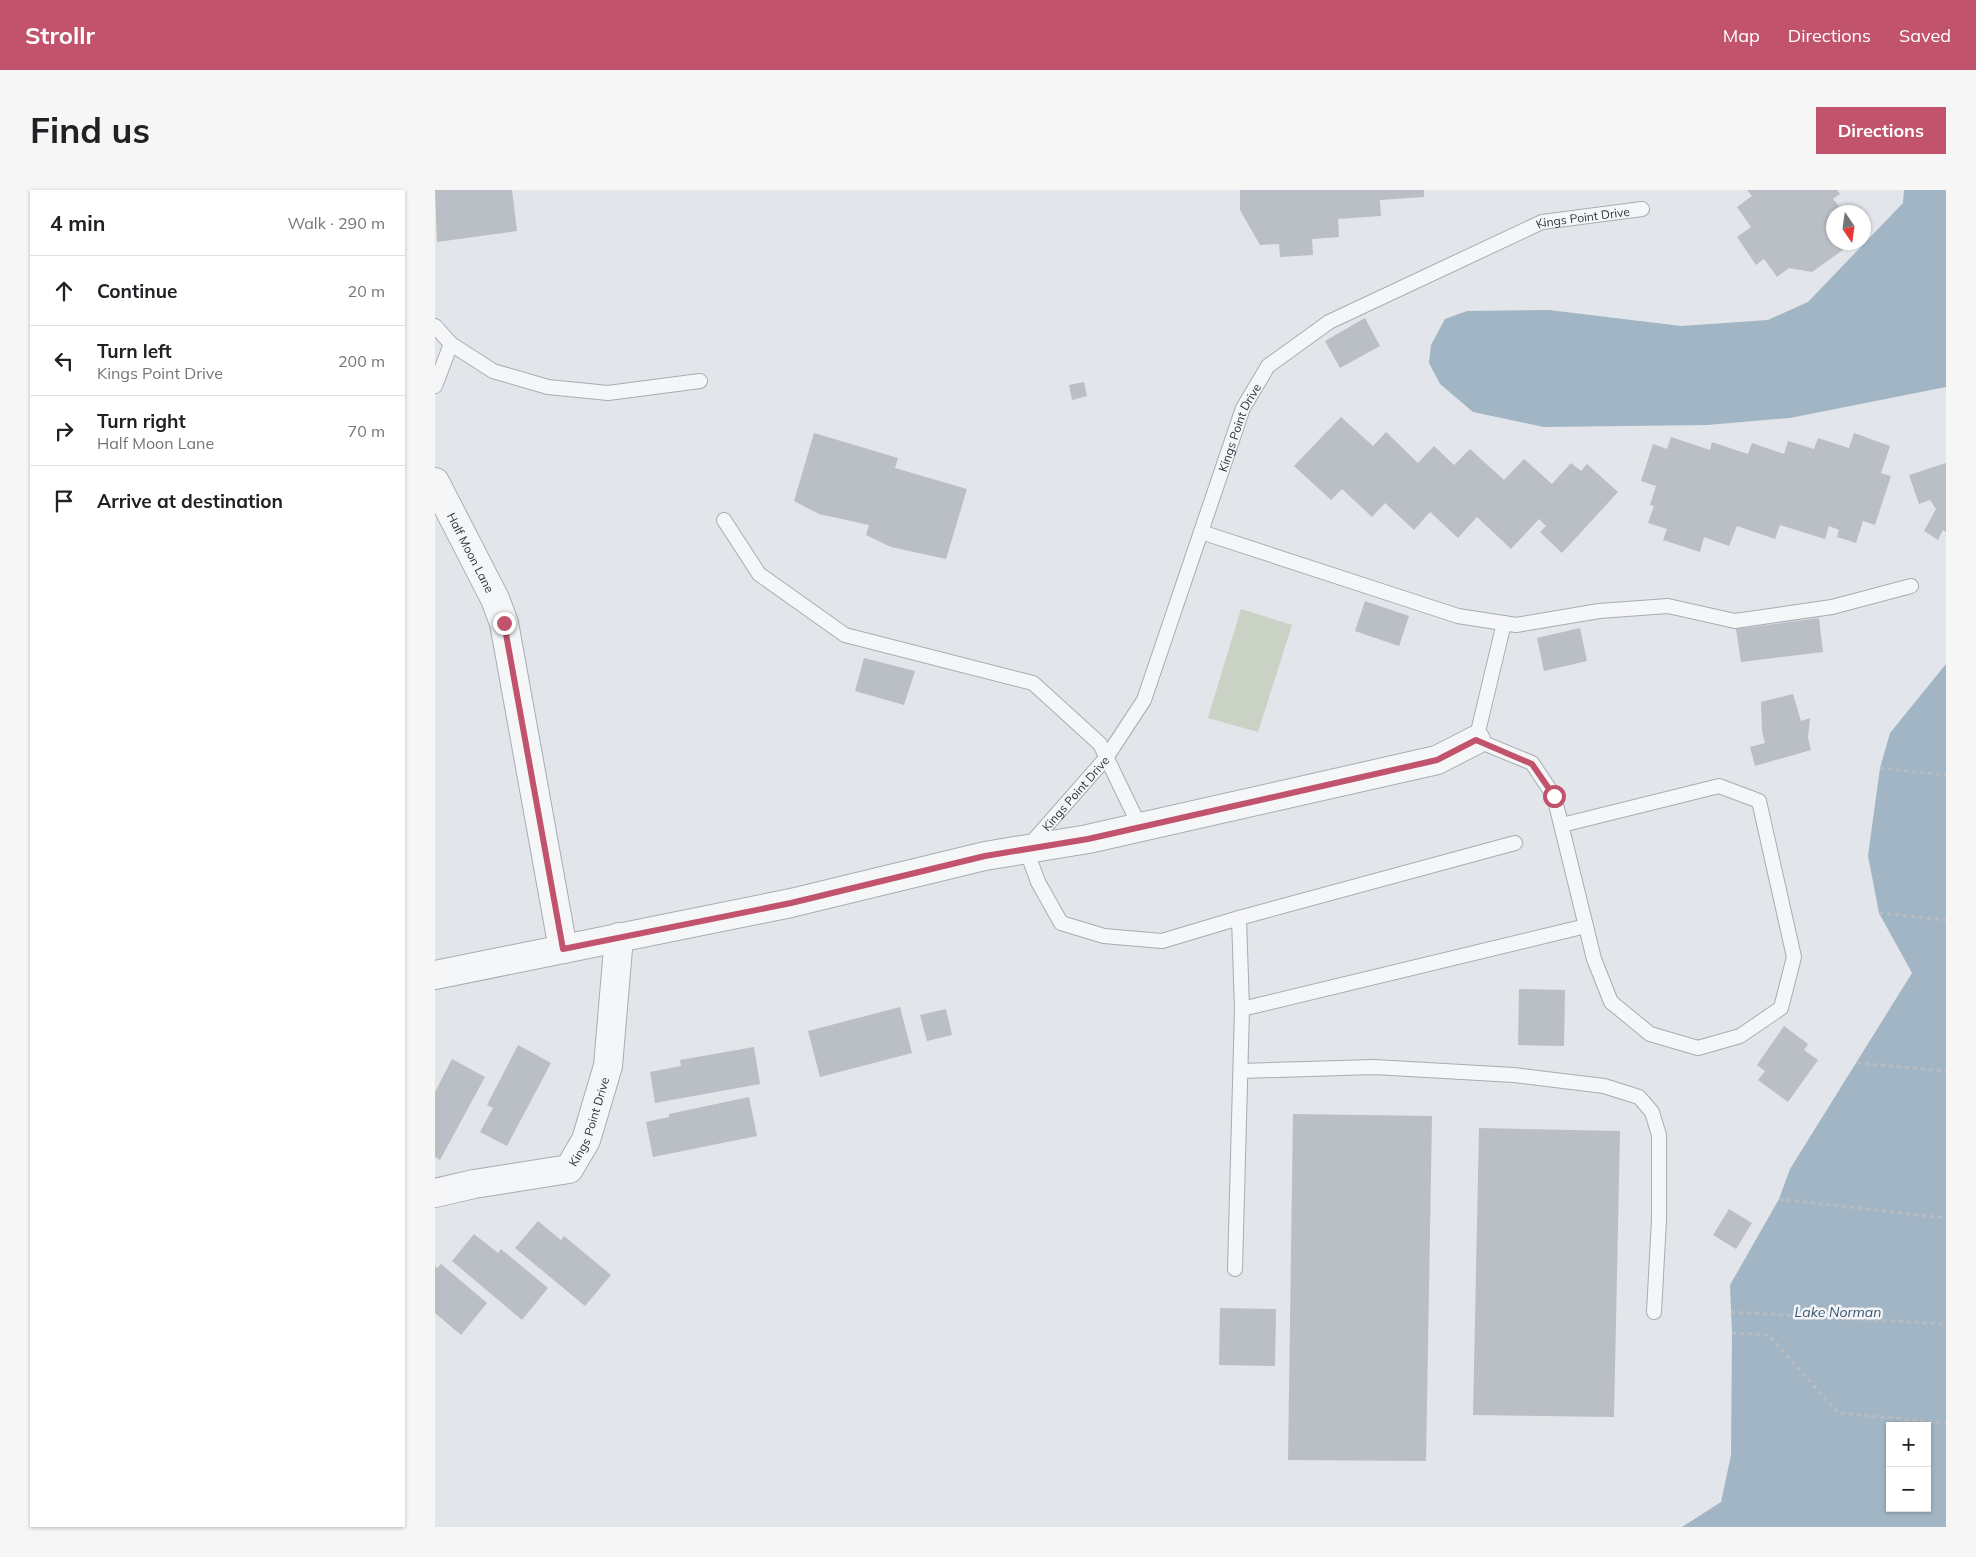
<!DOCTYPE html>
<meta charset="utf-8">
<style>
body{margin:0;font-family:Mulish,sans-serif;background:#f6f6f6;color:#202124}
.controls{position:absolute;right:15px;bottom:15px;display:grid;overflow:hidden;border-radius:0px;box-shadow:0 1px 4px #0004}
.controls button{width:45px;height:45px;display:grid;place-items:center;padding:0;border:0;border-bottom:1px solid #e0e0e0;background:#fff;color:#202124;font:25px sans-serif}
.compass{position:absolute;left:1391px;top:15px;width:45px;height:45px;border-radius:50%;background:#fff;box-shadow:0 1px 4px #0004;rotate:167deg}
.stop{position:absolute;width:15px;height:15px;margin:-11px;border:4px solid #c1546c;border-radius:50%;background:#fff}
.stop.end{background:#c1546c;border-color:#fff;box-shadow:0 1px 5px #0008}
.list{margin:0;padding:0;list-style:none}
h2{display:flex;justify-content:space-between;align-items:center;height:65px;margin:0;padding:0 20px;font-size:21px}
h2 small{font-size:16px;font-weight:400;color:#757577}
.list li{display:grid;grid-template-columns:32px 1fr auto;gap:15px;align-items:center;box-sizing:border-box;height:70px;padding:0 20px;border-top:1px solid #e0e0e0}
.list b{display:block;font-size:19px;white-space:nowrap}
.list p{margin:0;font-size:16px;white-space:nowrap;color:#757577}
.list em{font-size:16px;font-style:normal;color:#757577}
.icon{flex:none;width:28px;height:28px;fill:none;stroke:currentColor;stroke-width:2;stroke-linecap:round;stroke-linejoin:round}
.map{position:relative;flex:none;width:1511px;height:1337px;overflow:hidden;border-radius:0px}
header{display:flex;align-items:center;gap:30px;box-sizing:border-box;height:70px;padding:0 25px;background:#c1546c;color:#fff}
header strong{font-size:24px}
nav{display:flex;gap:28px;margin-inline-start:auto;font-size:18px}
.intro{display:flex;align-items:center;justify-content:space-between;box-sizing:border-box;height:120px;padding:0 30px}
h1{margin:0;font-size:35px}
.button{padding:12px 22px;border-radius:0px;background:#c1546c;color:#fff;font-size:18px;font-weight:700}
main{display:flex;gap:30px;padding:0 30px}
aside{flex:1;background:#fff;border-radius:0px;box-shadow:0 1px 4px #0004}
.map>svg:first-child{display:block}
.green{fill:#c9d2c4}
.water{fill:#a1b5c5;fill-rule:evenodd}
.building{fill:#babfc5}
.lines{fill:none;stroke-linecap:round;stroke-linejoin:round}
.service-casing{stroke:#a8acb3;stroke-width:16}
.minor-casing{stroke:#a8acb3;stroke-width:30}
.path{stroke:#b9bcc0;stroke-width:3;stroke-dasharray:4 4;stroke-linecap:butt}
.service{stroke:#f5f6f8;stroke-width:14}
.minor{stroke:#f5f6f8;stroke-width:28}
.route{stroke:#c1546c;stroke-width:6}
.labels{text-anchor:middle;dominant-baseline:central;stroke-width:5;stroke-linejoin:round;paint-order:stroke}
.street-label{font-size:12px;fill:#2c343f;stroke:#f2f4f7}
.water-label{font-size:14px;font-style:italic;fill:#3a566f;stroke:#f2f4f7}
</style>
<header>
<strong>Strollr</strong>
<nav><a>Map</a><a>Directions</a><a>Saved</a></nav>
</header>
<div class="intro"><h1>Find us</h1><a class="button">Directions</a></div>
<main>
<aside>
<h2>4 min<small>Walk · 290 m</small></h2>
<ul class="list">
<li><svg class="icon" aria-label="ahead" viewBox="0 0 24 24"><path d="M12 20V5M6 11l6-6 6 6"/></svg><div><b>Continue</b></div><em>20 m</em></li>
<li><svg class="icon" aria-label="left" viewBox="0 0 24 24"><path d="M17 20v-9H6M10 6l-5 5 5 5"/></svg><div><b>Turn left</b><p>Kings Point Drive</p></div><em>200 m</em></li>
<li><svg class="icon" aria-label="right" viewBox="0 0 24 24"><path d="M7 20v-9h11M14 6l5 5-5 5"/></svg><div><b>Turn right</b><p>Half Moon Lane</p></div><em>70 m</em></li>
<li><svg class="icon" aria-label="arrive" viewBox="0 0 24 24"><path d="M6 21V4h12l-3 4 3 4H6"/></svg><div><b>Arrive at destination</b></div></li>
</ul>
</aside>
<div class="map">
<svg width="1511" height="1337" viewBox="0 0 1511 1337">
<rect width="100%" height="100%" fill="#e2e5e9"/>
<path class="green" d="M 806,419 L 857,435 L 823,542 L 773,528 Z"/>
<path class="water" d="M 1469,0 L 1511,0 L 1511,197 L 1355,228 L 1272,235 L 1109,237 L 1038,222 L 1005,194 L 994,173 L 996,155 L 1010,129 L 1032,121 L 1114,120 L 1246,136 L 1333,130 L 1373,112 L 1468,13 Z
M 1511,474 L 1511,1337 L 1247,1337 L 1286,1312 L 1296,1265 L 1297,1143 L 1295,1095 L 1344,1009 L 1355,979 L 1477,783 L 1444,723 L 1433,666 L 1445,578 L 1455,543 ZM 1455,1236 L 1492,1236 L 1492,1318 L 1455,1318 Z"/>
<path class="building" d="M 0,0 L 77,0 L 82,41 L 2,52 Z
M 805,0 L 989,0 L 989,7 L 945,10 L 946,26 L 903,29 L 904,47 L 877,49 L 878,65 L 845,67 L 844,54 L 825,55 L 805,20 Z
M 1312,0 L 1402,0 L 1405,4 L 1398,9 L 1404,16 L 1394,23 L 1398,29 L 1398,52 L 1412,52 L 1408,60 L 1377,82 L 1354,78 L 1342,87 L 1329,69 L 1321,75 L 1302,47 L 1316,37 L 1302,17 L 1317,6 Z
M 930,128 L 945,156 L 905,178 L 890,151 Z
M 649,192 L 652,206 L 637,210 L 634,195 Z
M 906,227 L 938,256 L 951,242 L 983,273 L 999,256 L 1019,275 L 1035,259 L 1069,290 L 1089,269 L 1117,294 L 1136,273 L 1146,281 L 1152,274 L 1183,302 L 1127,363 L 1105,342 L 1111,336 L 1104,329 L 1076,359 L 1042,327 L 1023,348 L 995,322 L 979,340 L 950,313 L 937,327 L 907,299 L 896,310 L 859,276 Z
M 379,243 L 463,268 L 460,278 L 532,299 L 511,369 L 456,357 L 431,345 L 434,335 L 384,324 L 359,311 Z
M 1419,243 L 1455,256 L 1446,283 L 1456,286 L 1440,335 L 1428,331 L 1421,353 L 1402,347 L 1404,340 L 1394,336 L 1390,349 L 1345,335 L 1340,349 L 1302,336 L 1294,356 L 1269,347 L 1265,362 L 1228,350 L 1232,339 L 1213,333 L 1219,316 L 1215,315 L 1221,296 L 1206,291 L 1218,254 L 1232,259 L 1236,247 L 1275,260 L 1277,252 L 1313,264 L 1317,253 L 1349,264 L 1353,251 L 1379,259 L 1383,248 L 1414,258 Z
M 1511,273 L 1511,342 L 1508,340 L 1503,350 L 1489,341 L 1501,319 L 1495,310 L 1484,314 L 1474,285 Z
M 930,411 L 974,426 L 964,456 L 920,441 Z
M 1384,428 L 1388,462 L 1306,472 L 1301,439 Z
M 1145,438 L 1152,471 L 1109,481 L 1102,448 Z
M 429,468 L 480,481 L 469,515 L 420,501 Z
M 1358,504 L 1366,531 L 1375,528 L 1373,548 L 1376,560 L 1320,576 L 1315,557 L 1330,553 L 1327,541 L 1326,512 Z
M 1084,799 L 1130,800 L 1129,856 L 1083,855 Z
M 465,817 L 477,863 L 385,887 L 373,841 Z
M 511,819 L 517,845 L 492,851 L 485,825 Z
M 1349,836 L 1373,854 L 1369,860 L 1383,870 L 1353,912 L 1323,890 L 1330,881 L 1322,875 Z
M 83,855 L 116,873 L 72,956 L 45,942 L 58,918 L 52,915 Z
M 319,857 L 325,894 L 220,913 L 215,882 L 246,876 L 245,870 Z
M 17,869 L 50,887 L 5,970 L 0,967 L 0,902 Z
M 314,907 L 322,946 L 218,967 L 211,932 L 234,927 L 234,924 Z
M 858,924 L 997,926 L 991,1271 L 853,1270 Z
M 1044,938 L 1185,941 L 1179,1227 L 1038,1225 Z
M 1294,1019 L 1317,1033 L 1301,1059 L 1278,1045 Z
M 103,1031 L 126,1050 L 129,1046 L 176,1085 L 150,1116 L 80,1058 Z
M 39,1044 L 63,1063 L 66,1059 L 113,1098 L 87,1130 L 17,1071 Z
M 6,1074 L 52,1113 L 26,1145 L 0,1123 L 0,1076 L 2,1078 Z
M 785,1118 L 841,1119 L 840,1176 L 784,1175 Z"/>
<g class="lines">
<g class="service-casing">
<g id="service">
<path d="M 0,136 L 16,154 L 0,196"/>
<path d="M 16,154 L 58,181 L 113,197 L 173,203 L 265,191"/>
<path d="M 289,330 L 324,384 L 410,445 L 598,493 L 665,554 L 705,637"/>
<path d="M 766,342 L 1023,426 L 1081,435 L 1164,421 L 1233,416 L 1300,431 L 1397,417 L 1476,396"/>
<path d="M 1069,433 L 1041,550 L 1097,573 L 1119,606 L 1159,769 L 1176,812 L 1215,844 L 1263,858 L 1305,846 L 1346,818 L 1359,767 L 1324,611 L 1284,596 L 1127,635"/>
<path id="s1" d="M 804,728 L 727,751 L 669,746 L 626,733 L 603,692 L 591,659 L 671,568 L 709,510 L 808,218 L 833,176 L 894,132 L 1107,32 L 1207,19"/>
<path d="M 807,819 L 804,728 L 1080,653"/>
<path d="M 806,881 L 939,877 L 1079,885 L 1169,896 L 1204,907 L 1217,922 L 1224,945 L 1224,1030 L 1219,1122"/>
<path d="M 800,1079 L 807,819 L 1151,736"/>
</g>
</g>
<g class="minor-casing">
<g id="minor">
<path id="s2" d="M 0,292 L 60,409 L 69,433 L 128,759"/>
<path d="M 0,785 L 356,713 L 550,666 L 653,649 L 1002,570 L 1041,550"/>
<path id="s3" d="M 0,1003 L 39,994 L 134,979 L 151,950 L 173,876 L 184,747"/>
</g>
</g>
<path class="path" d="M 1445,578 L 1511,585
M 1444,723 L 1511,730
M 1422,873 L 1511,881
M 1344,1009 L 1511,1028
M 1296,1122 L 1511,1134
M 1297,1143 L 1334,1145 L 1403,1223 L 1511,1233"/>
<use href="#service" class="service"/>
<use href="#minor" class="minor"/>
</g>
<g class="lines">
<path class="route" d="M 69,433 L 128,759 L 356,713 L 550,666 L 653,649 L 1002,570 L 1041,550 L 1097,574 L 1119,606"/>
</g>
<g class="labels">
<g class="street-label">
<text stroke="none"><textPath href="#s1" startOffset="1165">Kings Point Drive</textPath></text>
<text stroke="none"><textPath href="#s1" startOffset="745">Kings Point Drive</textPath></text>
<text stroke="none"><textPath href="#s2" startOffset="79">Half Moon Lane</textPath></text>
<text stroke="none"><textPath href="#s1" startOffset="340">Kings Point Drive</textPath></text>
<text stroke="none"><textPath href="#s3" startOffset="188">Kings Point Drive</textPath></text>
</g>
<g class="water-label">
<text x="1403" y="1122">Lake Norman</text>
</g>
</g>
</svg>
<div class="controls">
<button>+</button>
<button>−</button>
</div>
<svg class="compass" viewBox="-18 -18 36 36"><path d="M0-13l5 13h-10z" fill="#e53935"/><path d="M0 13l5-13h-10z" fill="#757577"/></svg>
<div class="stop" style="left:1119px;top:606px"></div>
<div class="stop end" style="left:69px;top:433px"></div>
</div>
</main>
